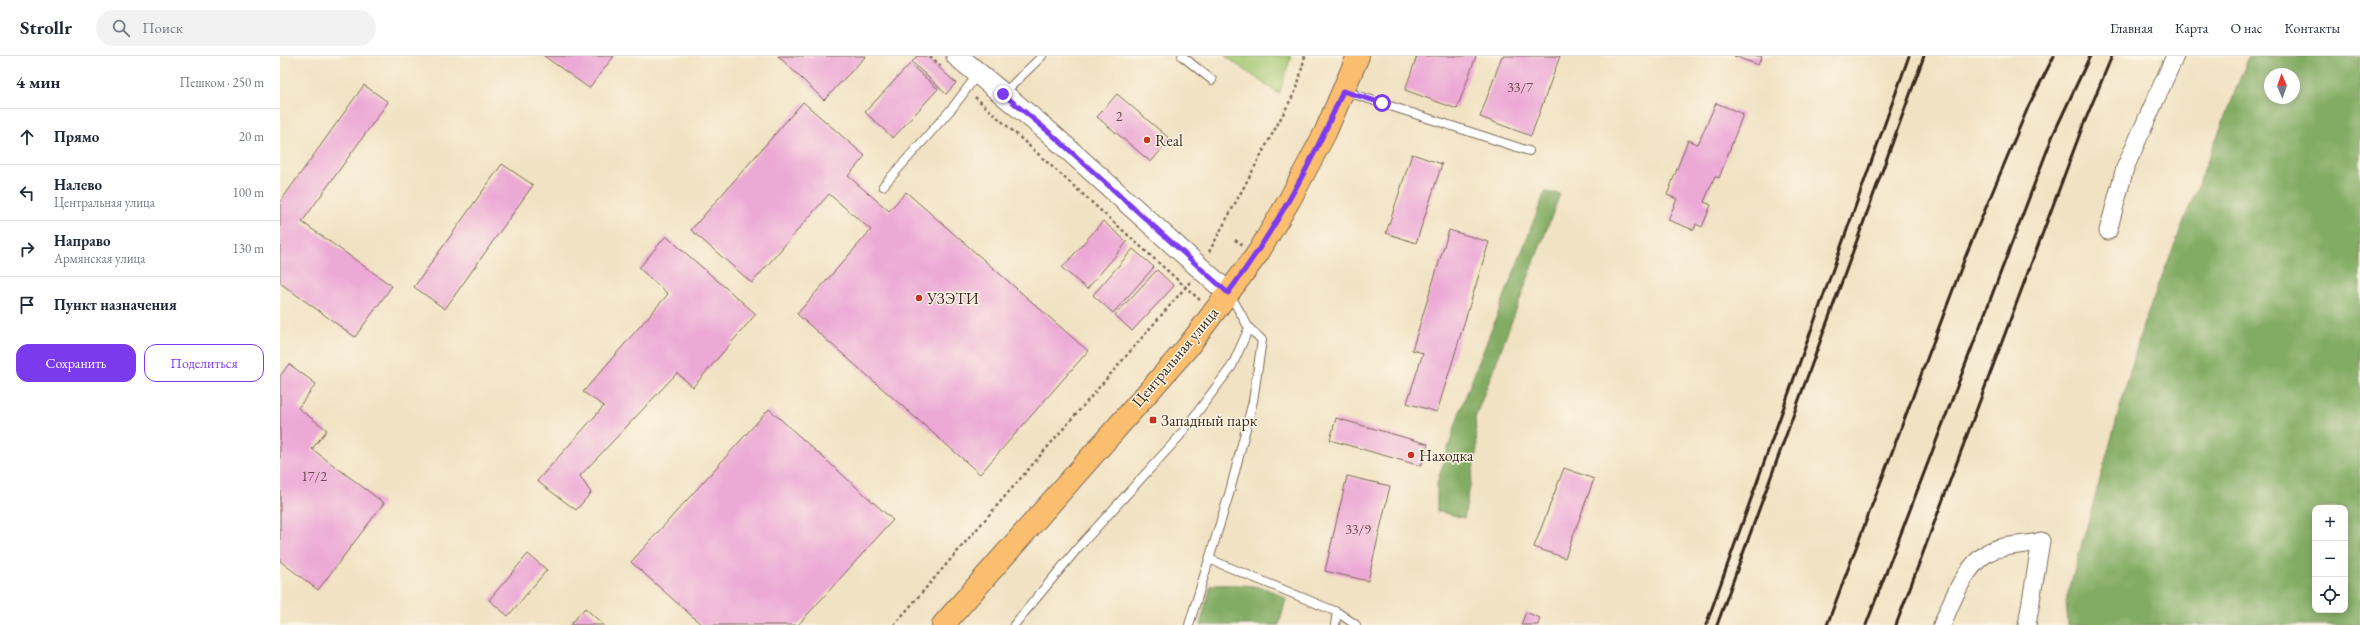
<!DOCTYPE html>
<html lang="ru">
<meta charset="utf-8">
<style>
body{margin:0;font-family:"EB Garamond",serif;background:#f2f2f3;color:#1f2937}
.controls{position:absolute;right:12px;bottom:12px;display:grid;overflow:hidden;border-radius:8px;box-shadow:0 2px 10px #0003}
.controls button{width:36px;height:36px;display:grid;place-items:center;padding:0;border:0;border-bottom:1px solid #e0e1e3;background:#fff;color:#1f2937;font:20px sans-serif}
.compass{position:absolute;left:1984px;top:12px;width:36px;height:36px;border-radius:50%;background:#fff;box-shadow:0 2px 10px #0003;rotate:358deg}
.stop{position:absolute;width:12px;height:12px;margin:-9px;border:3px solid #7c3aed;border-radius:50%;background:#fff}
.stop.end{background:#7c3aed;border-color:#fff;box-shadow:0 1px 4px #0008}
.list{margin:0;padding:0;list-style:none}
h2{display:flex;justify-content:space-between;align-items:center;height:52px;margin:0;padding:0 16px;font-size:17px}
h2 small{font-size:13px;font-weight:400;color:#747a83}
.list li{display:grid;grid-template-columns:26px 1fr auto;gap:12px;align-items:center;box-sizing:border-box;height:56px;padding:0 16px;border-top:1px solid #e0e1e3}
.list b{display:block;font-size:15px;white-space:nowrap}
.list p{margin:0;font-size:13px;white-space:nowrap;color:#747a83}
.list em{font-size:13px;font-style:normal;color:#747a83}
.actions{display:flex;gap:8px;padding:12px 16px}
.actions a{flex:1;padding:9px 0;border:1px solid #7c3aed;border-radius:12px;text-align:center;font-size:14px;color:#7c3aed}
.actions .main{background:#7c3aed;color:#fff}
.icon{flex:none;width:22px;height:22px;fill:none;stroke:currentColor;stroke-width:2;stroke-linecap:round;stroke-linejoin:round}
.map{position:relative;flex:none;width:2080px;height:569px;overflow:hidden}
header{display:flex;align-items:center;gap:24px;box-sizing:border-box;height:56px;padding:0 20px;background:#fff;border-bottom:1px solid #e0e1e3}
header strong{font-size:19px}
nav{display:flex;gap:22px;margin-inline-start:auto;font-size:14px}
.search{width:280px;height:36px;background:#f2f2f3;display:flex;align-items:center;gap:10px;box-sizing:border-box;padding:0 14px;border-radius:22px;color:#747a83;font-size:15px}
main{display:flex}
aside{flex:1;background:#fff}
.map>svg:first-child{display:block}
.green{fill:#a3c872;stroke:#6f7948}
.forest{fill:#82ac64;stroke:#5e6b41;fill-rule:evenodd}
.building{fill:#eca9d6}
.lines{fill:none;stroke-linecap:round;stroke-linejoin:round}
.service-casing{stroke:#7b6a58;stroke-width:10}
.minor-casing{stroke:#7b6a58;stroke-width:19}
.tertiary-casing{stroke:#7b6a58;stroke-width:23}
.primary-casing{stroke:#7b6a58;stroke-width:24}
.path{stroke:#7b6a58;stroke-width:2.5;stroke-dasharray:3 3;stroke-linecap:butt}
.service{stroke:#fff;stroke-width:8}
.minor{stroke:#fff;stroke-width:17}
.tertiary{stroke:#fff;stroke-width:21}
.primary{stroke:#fbbe6e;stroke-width:22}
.rail{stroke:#3b2a1e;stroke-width:3}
.route{stroke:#7c3aed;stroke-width:5}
.poi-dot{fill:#c8321e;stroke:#fcf5e5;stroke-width:1.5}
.labels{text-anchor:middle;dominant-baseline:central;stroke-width:3;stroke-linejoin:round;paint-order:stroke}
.number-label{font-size:14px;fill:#674a4c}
.poi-label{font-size:16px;fill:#3b2a1e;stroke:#fcf5e5;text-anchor:start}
.street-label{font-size:16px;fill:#3b2a1e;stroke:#fcf5e5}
</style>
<header>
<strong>Strollr</strong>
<div class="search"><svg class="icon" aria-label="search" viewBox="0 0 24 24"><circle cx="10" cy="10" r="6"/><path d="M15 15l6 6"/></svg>Поиск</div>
<nav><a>Главная</a><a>Карта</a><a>О нас</a><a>Контакты</a></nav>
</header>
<main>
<aside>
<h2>4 мин<small>Пешком · 250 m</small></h2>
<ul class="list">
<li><svg class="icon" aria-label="ahead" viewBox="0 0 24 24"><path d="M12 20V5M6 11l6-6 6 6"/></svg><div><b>Прямо</b></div><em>20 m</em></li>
<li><svg class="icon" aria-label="left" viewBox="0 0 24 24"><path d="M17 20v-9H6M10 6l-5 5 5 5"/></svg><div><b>Налево</b><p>Центральная улица</p></div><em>100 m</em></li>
<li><svg class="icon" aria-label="right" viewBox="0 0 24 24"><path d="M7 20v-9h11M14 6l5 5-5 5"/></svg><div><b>Направо</b><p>Армянская улица</p></div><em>130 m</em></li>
<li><svg class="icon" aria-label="arrive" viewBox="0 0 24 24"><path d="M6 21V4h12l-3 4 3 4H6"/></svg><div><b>Пункт назначения</b></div></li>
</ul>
<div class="actions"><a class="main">Сохранить</a><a>Поделиться</a></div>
</aside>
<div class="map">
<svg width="2080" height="569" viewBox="0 0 2080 569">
<rect width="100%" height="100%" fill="#fcf5e5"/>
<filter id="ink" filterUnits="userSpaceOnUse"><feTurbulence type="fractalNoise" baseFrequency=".025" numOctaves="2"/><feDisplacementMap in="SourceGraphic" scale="8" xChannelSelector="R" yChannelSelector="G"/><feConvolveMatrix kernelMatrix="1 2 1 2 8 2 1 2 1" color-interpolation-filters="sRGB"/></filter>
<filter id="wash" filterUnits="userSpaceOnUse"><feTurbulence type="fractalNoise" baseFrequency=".012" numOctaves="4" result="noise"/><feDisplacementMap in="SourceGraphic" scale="16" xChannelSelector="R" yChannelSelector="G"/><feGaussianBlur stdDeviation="0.9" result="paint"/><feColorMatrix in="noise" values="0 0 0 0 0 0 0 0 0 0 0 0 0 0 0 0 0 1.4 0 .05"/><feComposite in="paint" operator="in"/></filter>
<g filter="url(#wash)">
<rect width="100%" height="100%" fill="#f1e2c3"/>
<path class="green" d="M 945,0 L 1011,0 L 999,38 Z"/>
<path class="forest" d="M 1969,0 L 2080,0 L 2080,569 L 1788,569 L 1786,545 L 1864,266 ZM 1990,18 L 2014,18 L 2014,42 L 1990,42 ZM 2035,452 L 2065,452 L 2065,554 L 2035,554 Z
M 1265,136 L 1280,138 L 1195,362 L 1197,393 L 1184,462 L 1157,455 L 1157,427 L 1181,352 Z
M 931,529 C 960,529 982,526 1006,543 L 999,569 L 920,569 Z"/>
<g id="blocks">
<path class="building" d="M 264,0 L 334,0 L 309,32 Z
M 498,0 L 586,0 L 544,44 Z
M 637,0 L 646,0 L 676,27 L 666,38 L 632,6 Z
M 1137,0 L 1196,0 L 1177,53 L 1125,34 Z
M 1222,0 L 1280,0 L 1251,80 L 1200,61 Z
M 1454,0 L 1482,0 L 1478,9 Z
M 630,8 L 658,33 L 613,82 L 585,56 Z
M 84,29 L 108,46 L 22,166 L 112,230 L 75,281 L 0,227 L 0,146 Z
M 837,38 L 890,83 L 871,106 L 817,61 Z
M 523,46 L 585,100 L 568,120 L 609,155 L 626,136 L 808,295 L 700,418 L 517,258 L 591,174 L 549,138 L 472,227 L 411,174 Z
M 1436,47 L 1463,58 L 1439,122 L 1435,120 L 1424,146 L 1431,149 L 1422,171 L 1416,168 L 1414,174 L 1388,164 L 1397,143 L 1387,139 L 1408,84 L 1418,88 Z
M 1132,98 L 1162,108 L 1136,187 L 1106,177 Z
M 222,108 L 253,129 L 165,253 L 134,231 Z
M 823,165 L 847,186 L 807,233 L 782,212 Z
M 1169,174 L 1209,186 L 1157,356 L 1127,347 L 1143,297 L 1132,294 Z
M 386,180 L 476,258 L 413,331 L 397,317 L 300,420 L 311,437 L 296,454 L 257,425 L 324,350 L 303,336 L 388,238 L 359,212 Z
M 853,193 L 874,211 L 833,257 L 813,239 Z
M 877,214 L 894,230 L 852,275 L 835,259 Z
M 9,308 L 36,328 L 18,352 L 47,374 L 32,393 L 104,447 L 38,534 L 0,505 L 0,320 Z
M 489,353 L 613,464 L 518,569 L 422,569 L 351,506 Z
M 1056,362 L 1148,388 L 1141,410 L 1050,384 Z
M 1284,412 L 1314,423 L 1285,502 L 1254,491 Z
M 1067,420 L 1110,430 L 1088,525 L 1045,515 Z
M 248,498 L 267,514 L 228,560 L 209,544 Z
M 305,552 L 324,569 L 290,569 Z
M 1246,556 L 1260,562 L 1258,569 L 1241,569 Z"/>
</g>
</g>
<g filter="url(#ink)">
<use href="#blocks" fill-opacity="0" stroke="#7b6a58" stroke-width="1"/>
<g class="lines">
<g class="service-casing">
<path id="service" d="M 902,0 L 932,24
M 1064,35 L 1249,95
M 723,38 L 762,0
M 603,130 L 673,51 L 698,18
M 929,503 L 1057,556 L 1055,569
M 1057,556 L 1076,569
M 734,569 L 797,493 L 898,382 L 952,310 L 969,272
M 909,569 L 950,435 L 973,345 L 982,284 L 969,272 L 949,237"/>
</g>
<g class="minor-casing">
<path id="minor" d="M 1828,175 L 1845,112 L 1895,0
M 1662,569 C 1672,545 1684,512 1707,497 C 1722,488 1745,490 1761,485 L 1747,569"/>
</g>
<g class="tertiary-casing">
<path id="tertiary" d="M 677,0 L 769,76 L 948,237"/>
</g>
<g class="primary-casing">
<path id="primary" d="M 663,569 L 907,292 L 978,197 L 1010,143 L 1045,77 L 1078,0"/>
</g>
<path class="path" d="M 650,0 L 661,10
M 695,41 L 921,245
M 955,184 L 963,189
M 929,196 L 1017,32 L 1025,0
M 614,569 L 910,226"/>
<use href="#service" class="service"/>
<use href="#minor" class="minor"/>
<use href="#tertiary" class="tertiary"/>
<use href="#primary" class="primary"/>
<path class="rail" d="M 1426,569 L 1629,0
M 1437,569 L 1644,0
M 1547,569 L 1686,199 L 1749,49 L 1774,0
M 1586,569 L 1773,79 L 1810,0
M 1616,569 L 1802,72 L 1832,0"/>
</g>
</g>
<g class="lines" filter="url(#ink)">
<path class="route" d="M 723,38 L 769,76 L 948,237 C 995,174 1033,106 1063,35 L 1102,47"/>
</g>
<g class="poi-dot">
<circle cx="867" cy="84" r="4"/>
<circle cx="639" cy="242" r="4"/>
<rect x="869" y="360" width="8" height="8" rx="2"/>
<circle cx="1131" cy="399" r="4"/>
</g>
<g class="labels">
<g class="number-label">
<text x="1240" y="31">33/7</text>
<text x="839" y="60">2</text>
<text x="34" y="420">17/2</text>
<text x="1078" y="473">33/9</text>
</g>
<g class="poi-label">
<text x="875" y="84">Real</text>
<text x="647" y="242">УЗЭТИ</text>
<text x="881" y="364">Западный парк</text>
<text x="1139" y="399">Находка</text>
</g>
<g class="street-label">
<text transform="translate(895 301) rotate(-50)">Центральная улица</text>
</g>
</g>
</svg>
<div class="controls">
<button>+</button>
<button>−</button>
<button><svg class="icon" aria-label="locate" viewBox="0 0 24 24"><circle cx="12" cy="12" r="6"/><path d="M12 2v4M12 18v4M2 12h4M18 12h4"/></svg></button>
</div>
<svg class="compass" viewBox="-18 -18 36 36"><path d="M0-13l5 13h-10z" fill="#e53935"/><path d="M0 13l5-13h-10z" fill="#747a83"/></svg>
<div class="stop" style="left:1102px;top:47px"></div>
<div class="stop end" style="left:723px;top:38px"></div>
</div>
</main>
